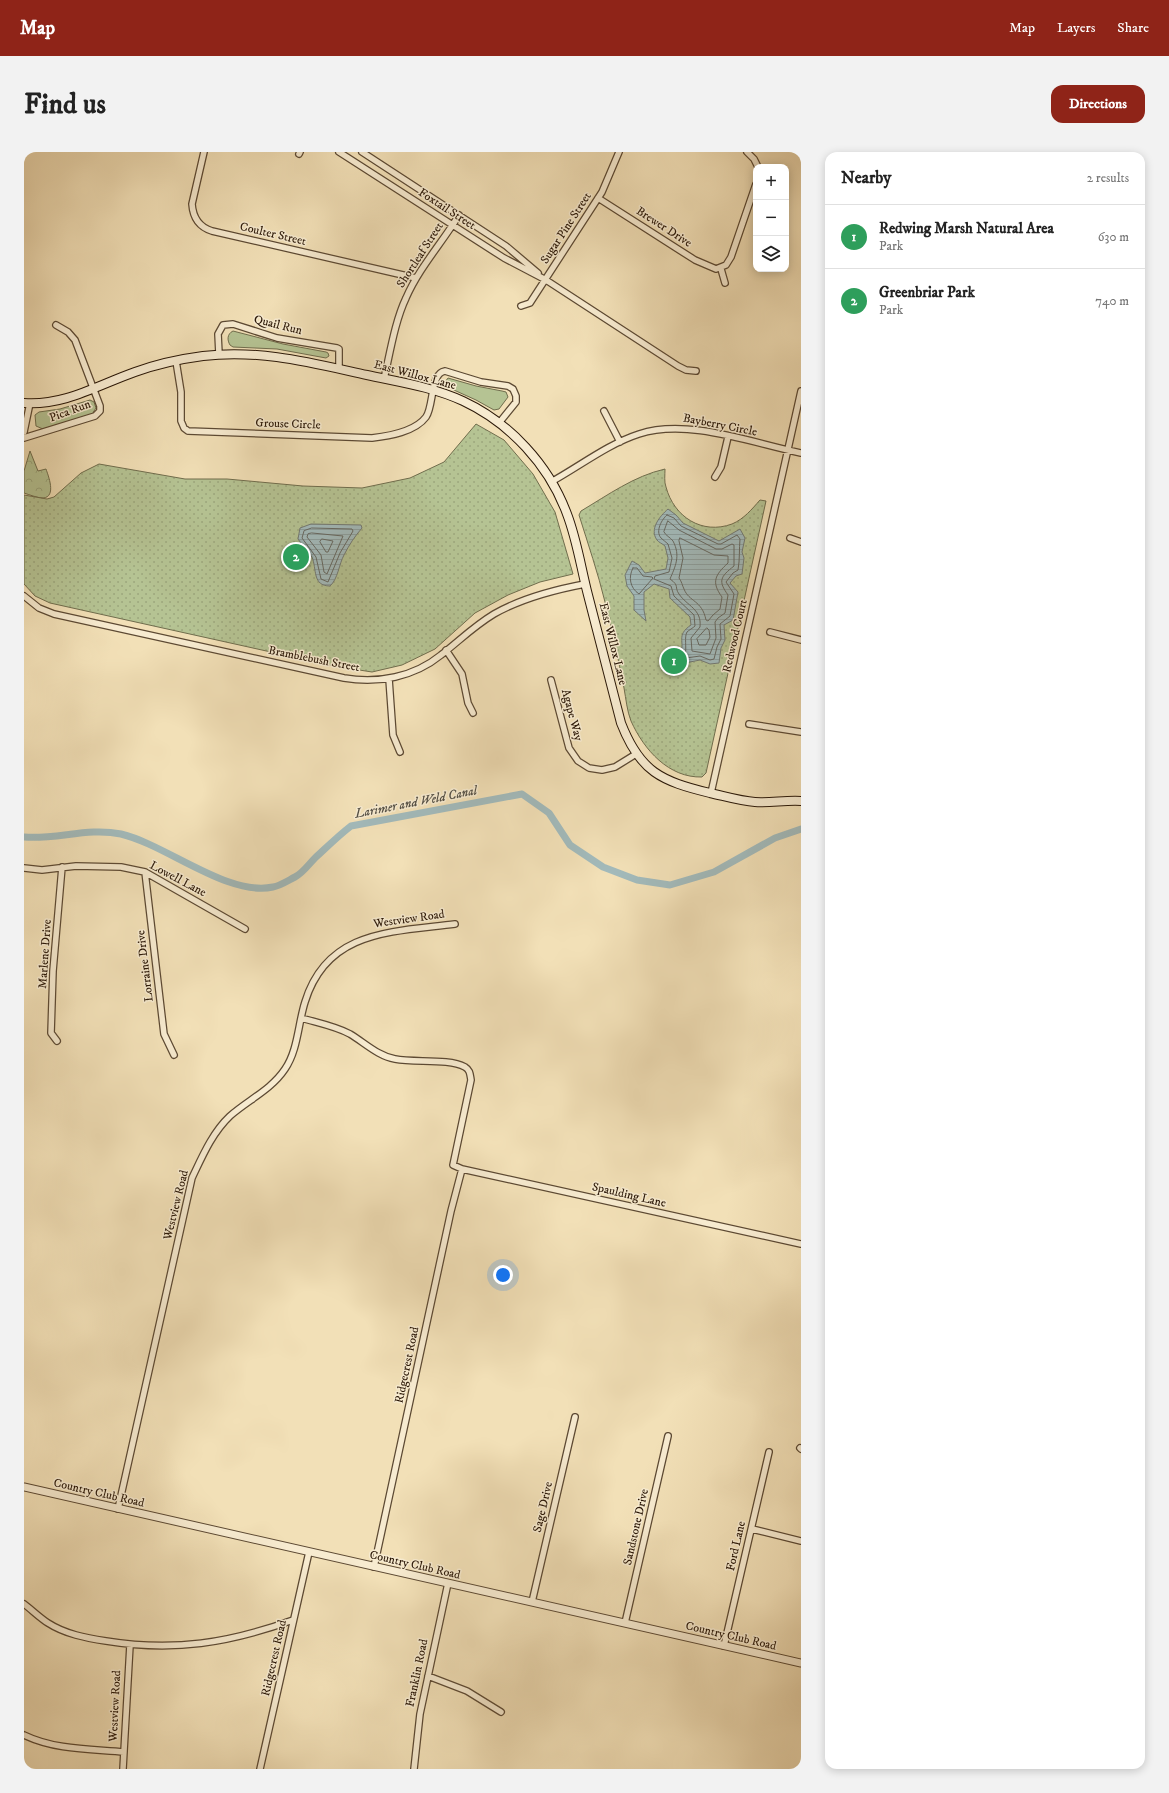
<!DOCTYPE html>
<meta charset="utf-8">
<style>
body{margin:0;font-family:"IM FELL DW Pica",serif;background:#f2f2f2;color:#222}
.controls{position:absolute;right:12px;top:12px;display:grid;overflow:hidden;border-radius:8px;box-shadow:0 2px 10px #0003}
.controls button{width:36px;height:36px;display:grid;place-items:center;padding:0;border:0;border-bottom:1px solid #e0e0e0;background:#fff;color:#222;font:20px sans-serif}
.you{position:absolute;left:479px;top:1123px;width:14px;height:14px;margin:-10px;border:3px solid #fff;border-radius:50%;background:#1a73e8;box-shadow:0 0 0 6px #1a73e833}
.badge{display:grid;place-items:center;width:26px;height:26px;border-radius:50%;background:#8f2418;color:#fff;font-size:13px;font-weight:700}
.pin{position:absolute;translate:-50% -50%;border:2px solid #fff;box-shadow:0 1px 4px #0006}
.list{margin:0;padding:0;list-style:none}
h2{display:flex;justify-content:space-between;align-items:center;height:52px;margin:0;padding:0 16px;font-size:17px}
h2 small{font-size:13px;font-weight:400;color:#767676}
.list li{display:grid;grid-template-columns:26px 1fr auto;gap:12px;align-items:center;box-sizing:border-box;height:64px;padding:0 16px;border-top:1px solid #e0e0e0}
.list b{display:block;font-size:15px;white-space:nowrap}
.list p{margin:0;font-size:13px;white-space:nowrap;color:#767676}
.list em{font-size:13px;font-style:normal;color:#767676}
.icon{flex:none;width:22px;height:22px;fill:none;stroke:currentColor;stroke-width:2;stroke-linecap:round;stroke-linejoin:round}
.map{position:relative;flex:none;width:777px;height:1617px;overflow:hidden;border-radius:12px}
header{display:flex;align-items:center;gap:24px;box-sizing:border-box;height:56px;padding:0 20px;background:#8f2418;color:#fff}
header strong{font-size:19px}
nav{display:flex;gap:22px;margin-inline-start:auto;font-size:14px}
.intro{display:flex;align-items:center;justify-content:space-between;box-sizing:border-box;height:96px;padding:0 24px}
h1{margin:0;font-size:28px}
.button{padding:10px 18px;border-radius:12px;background:#8f2418;color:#fff;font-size:14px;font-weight:700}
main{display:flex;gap:24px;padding:0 24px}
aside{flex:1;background:#fff;border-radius:12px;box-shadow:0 2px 10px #0003}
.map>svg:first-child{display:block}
.grass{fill:#b5c393;stroke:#706d4d}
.forest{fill:url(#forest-crowns);stroke:#706d4d}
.park{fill:url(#park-dots);stroke:#706d4d}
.water{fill:url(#water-rules);stroke:#727973}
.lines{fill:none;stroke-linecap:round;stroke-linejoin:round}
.shore{stroke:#666861;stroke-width:1}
.canal{stroke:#a2babb;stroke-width:7}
.minor-casing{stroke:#5c4933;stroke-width:8}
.tertiary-casing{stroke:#5c4933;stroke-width:9}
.secondary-casing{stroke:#2a1707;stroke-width:10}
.minor{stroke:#f7ebd0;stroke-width:5.5}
.tertiary{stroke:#f7ebd0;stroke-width:7}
.secondary{stroke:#f7ebd0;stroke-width:8}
.labels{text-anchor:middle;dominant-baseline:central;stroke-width:3;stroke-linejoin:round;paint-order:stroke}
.street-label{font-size:12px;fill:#2a1707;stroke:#f7ebd0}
.water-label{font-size:13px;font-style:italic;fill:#545046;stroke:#f7ebd0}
</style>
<header>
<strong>Map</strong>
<nav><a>Map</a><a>Layers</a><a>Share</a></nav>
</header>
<div class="intro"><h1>Find us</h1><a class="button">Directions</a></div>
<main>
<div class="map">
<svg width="777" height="1617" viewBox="0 0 777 1617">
<defs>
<pattern id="forest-crowns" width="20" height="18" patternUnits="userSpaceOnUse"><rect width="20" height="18" fill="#b5c393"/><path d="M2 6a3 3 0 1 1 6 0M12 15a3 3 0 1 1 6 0" fill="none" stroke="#9ca77d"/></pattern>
<pattern id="park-dots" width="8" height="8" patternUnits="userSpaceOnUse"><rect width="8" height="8" fill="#b5c393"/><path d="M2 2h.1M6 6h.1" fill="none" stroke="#9ca77d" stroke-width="1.8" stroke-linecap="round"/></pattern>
<pattern id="water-rules" width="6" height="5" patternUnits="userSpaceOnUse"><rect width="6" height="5" fill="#a2babb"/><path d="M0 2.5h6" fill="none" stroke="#8c9f9f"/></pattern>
</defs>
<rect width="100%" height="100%" fill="#f2e0b7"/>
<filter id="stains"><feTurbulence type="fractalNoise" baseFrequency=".005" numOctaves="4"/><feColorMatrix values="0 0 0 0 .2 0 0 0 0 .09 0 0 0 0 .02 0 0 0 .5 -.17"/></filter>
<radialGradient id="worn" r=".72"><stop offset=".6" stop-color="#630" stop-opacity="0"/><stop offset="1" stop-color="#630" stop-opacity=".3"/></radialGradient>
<path class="grass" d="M 209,179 L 259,192 L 302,200 L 304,201 L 305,204 L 302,206 L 253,197 L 209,195 L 206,193 C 203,188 203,182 209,179 Z
M 424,226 L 452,234 L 478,239 L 482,240 L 484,245 L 475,257 L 470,258 L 452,248 L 421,234 L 421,230 Z
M 66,248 L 70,250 L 72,256 L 68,262 L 19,277 L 12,274 L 11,263 L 15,260 L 36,257 Z"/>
<path class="forest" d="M 6,299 L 14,319 L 22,317 C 24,323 33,345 19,346 C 14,346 6,343 0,341 L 0,319 Z"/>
<path class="park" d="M 452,272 L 480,288 L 509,322 L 531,360 L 549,422 L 516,430 L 484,443 L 451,461 L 411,497 L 378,513 L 348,520 L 310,514 L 26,451 L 11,444 L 0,432 L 0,343 L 23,347 L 30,345 L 57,321 L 75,312 L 161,327 L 203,327 L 279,334 L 338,336 L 386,326 L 420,310 Z
M 641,317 C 641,323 640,330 642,335 C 650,365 678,383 708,372 C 720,367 728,357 736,348 L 742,349 L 682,621 L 678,625 C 645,626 620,598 607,569 C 603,559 602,547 600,536 C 594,508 589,478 581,450 C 574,421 564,392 555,363 L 557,359 C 584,343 610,324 641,317 Z"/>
<path class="water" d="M 644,357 L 652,363 L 659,371 L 695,389 L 716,377 L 721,386 L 718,400 L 720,406 L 718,422 L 712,424 L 706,431 L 714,440 L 709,468 L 700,473 L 701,488 L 697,496 L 695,511 L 686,512 L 676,508 L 661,511 L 656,504 C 662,489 651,484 667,473 L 666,465 L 646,446 L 645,437 L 630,432 L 620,440 L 620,458 L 622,469 L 610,458 L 610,444 L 603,434 L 601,423 L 608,409 L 615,413 L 621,421 L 642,417 L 644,406 L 641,394 C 639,392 634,390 633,388 C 625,377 636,364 644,357 Z
M 287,372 L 337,373 L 338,376 C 331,384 325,393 320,403 C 315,412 314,427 306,434 C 288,434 293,417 288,405 C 284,399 278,393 274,387 L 276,376 Z"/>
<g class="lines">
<path class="shore" d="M 643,363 L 650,366 L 657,374 L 694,392 L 697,392 L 713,383 L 716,387 C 715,397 716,407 714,418 L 709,421 L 702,430 L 710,442 L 706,464 L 696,472 L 697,487 L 693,495 L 690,507 L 686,508 L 676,504 L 662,506 L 661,503 C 663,496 660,485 663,480 C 665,478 669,476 671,474 L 670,463 L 650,444 L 647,434 L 630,427 L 631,424 L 645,420 L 648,406 L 644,392 C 642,390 639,388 637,386 C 631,379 638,367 643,363 Z
M 644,369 L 655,378 L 692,397 L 698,397 L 708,392 L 710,393 L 710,414 C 696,425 694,429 704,443 L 701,461 L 694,466 L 691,470 L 692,486 L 686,502 L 668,499 L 667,486 L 676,475 C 678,457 663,454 655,442 C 650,435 656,434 646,427 C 651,415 657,404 649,389 C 646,385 642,384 640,380 Z
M 288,376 L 328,377 L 329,379 L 316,401 L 304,430 L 297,427 L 292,405 L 278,386 L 280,379 Z
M 288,381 L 319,384 L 303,422 L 300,420 L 297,403 L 283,385 L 284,382 Z
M 656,386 L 690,403 L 704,404 L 704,411 C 691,423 687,430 698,445 L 696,457 L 689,463 L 684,469 L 682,468 C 678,448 665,450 660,437 C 658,433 658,430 655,426 L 659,406 L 655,389 Z
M 298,387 L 309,389 L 304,400 L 302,400 L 296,390 Z
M 609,416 L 613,416 L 619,424 L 628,425 L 629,426 L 615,442 C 606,436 604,425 609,416 Z
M 683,476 L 685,478 L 686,485 L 682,493 L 675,493 L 673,487 Z"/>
<path class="canal" d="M 0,685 C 32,688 64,675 97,682 C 143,693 204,745 249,735 C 256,734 265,728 271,725 C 279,721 285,712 291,706 C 303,695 314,684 327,674 L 498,642 L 525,661 L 546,693 L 579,715 L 613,728 L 646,733 L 690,720 L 751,686 L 777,677"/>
<g class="minor-casing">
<path id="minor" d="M 180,0 L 168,52 C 169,66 175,75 188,79 L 392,126
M 315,0 L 480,106 L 522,128 L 654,214 L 662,218 L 672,219
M 338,0 L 482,94 L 514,121
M 723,0 L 730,7 L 734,15
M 275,2 L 276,0
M 574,46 L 671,108 L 692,117 L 702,113 L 707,105 L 732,32
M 697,117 L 701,131
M 497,154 L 506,151 L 578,40 L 595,0
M 195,202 L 194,182 L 199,173 L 209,172 L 253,186 L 313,196 L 315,197 L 315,216
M 152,209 L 157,240 L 157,269 L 160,276 L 164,279 L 348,286 C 365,284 391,280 402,265 C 410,254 406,221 421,219 L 457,230 L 484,234 L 489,237 L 492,244 L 492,250 L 475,271
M 360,227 C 366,201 371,169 382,146 C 395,116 418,91 435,63
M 580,259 L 596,290
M 0,280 L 6,251
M 0,286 L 71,264 L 76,259 L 76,254 L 51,188 L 44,180 L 32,173
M 691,325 L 697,315 L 704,285
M 527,330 C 556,314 584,292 615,282 C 664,266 728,291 777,301
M 766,386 L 777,390
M 0,444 L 15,456 L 30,462 L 320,526 C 354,532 390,525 417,503 C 435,489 450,474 470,462 C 498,446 529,438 561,432
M 746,480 L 777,488
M 422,498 L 438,522 L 444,551 L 449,561
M 365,527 L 369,583 L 376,600
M 527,528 L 545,596 L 554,609 L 565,616 L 578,618 L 591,615 L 612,602
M 725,572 L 777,580
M 687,641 L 777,239
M 0,716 L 18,718 L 52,714 L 97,715 L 121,720 L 221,777
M 121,720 L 140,882 L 150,903
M 277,866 C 294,871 311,874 326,882 C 341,891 354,904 371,907 C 391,911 424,906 441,915 C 446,918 446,922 447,928 L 429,1013 L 438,1017 L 777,1092
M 33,889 L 27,881 L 29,819 L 38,715
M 776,1296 L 777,1297
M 94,1357 L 168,1026 C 178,1005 188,981 206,964 C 224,948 247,938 261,917 C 274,898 274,872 281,850 C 303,778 368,780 431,772
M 728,1377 L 777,1389
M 350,1415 L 427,1059 L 438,1017
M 508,1450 L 551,1265
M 0,1452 C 8,1458 16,1466 24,1471 C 41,1482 62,1486 82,1489 C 150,1500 205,1491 269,1468
M 601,1471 L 644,1284
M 700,1494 L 745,1300
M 404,1524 L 443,1539 L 477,1560
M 0,1583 C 31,1598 67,1597 100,1600
M 99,1617 L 106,1493
M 236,1617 L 285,1400
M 390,1617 L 396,1562 L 424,1431"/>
</g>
<g class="tertiary-casing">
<path id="tertiary" d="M 0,1335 L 777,1511"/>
</g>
<g class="secondary-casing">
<path id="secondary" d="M 0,251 C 40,254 74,233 111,220 C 133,212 156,207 179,204 C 236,197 288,211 343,223 C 375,230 409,235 439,249 C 486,271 525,313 543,362 C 553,388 557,416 564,443 C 575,485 586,528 597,571 C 616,620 637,629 686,641 C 700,644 716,649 731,650 C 746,651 762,648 777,649"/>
</g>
<use href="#minor" class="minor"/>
<use href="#tertiary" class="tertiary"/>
<use href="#secondary" class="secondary"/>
</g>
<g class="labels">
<g class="street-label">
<text transform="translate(423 57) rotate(33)">Foxtail Street</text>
<text transform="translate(640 75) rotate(33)">Brewer Drive</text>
<text transform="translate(542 76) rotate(-57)">Sugar Pine Street</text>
<text transform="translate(249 82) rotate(13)">Coulter Street</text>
<text transform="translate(396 103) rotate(-57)">Shortleaf Street</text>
<text transform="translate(254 173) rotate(14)">Quail Run</text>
<text transform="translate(391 223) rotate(15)">East Willox Lane</text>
<text transform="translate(46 259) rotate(-20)">Pica Run</text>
<text transform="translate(264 272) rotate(2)">Grouse Circle</text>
<text transform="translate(696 273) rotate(11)">Bayberry Circle</text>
<text transform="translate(711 484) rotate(-77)">Redwood Court</text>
<text transform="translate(589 492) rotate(76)">East Willox Lane</text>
<text transform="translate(290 507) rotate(11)">Bramblebush Street</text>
<text transform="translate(548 563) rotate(75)">Agape Way</text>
<text transform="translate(154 727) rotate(28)">Lowell Lane</text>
<text transform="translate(385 767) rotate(-8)">Westview Road</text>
<text transform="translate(21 802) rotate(-86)">Marlene Drive</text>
<text transform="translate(121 814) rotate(-97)">Lorraine Drive</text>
<text transform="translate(605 1043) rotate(13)">Spaulding Lane</text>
<text transform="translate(152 1053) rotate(-76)">Westview Road</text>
<text transform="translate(383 1213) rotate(-78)">Ridgecrest Road</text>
<text transform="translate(75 1341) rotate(13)">Country Club Road</text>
<text transform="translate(519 1355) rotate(-77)">Sage Drive</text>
<text transform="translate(612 1375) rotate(-77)">Sandstone Drive</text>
<text transform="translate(712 1394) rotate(-77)">Ford Lane</text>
<text transform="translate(391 1413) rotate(13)">Country Club Road</text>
<text transform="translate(707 1484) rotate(13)">Country Club Road</text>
<text transform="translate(250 1506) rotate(-77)">Ridgecrest Road</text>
<text transform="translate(393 1521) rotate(-78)">Franklin Road</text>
<text transform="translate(91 1554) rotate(-87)">Westview Road</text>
</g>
<g class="water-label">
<text transform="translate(392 650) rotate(-11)">Larimer and Weld Canal</text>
</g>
</g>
<rect width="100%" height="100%" filter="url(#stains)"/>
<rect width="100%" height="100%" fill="url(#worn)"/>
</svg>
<div class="controls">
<button>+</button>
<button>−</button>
<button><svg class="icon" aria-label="layers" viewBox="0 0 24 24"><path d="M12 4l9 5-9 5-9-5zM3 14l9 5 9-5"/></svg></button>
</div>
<div class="you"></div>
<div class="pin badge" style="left:650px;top:509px;background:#2e9e5b">1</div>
<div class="pin badge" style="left:272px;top:405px;background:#2e9e5b">2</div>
</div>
<aside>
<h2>Nearby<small>2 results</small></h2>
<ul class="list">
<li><span class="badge" style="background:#2e9e5b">1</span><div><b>Redwing Marsh Natural Area</b><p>Park</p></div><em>630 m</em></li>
<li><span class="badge" style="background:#2e9e5b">2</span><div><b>Greenbriar Park</b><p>Park</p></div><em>740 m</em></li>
</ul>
</aside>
</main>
